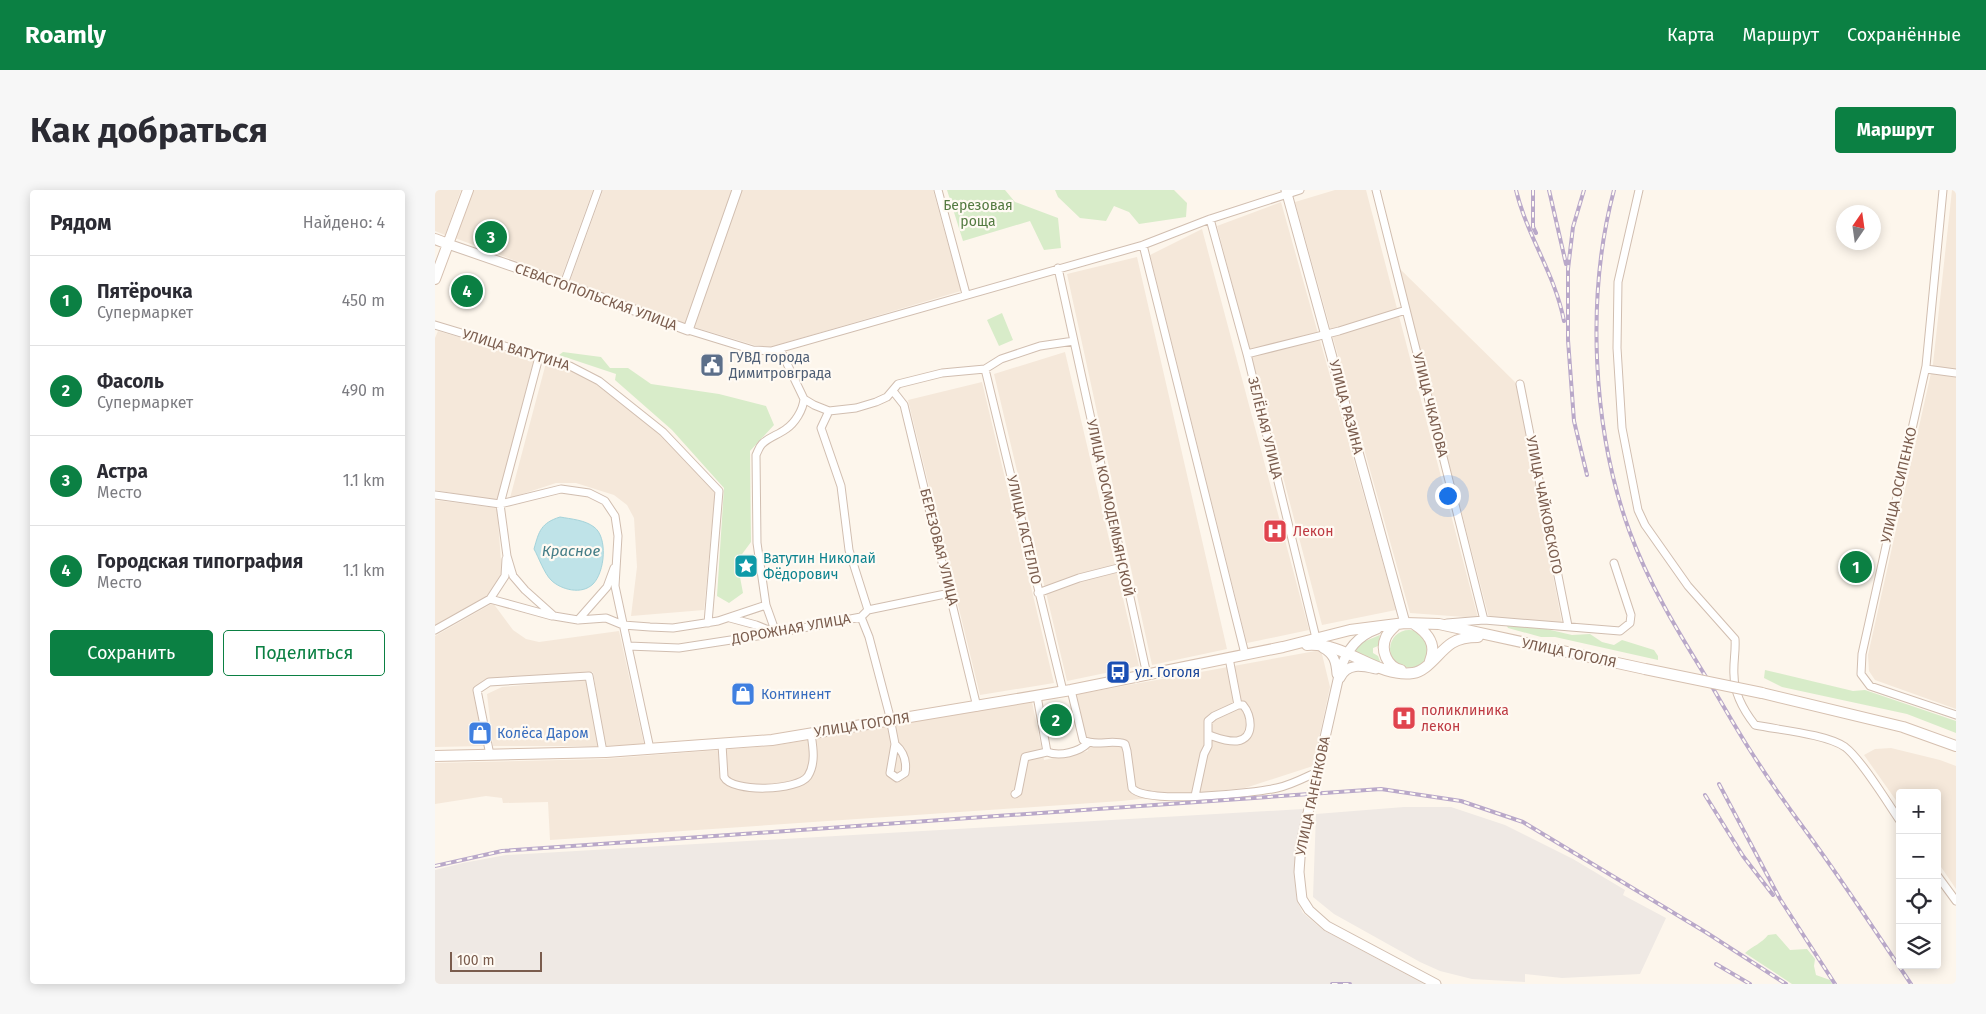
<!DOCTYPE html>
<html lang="ru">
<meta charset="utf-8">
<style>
body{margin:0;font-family:"Fira Sans",sans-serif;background:#f7f7f7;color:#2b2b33}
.controls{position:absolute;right:15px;bottom:15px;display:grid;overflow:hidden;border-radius:5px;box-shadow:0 2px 12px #0003}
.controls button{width:45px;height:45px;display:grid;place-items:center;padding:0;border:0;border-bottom:1px solid #e1e1e2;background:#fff;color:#2b2b33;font:25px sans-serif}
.compass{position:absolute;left:1401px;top:15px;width:45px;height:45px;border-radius:50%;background:#fff;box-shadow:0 2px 12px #0003;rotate:13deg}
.scale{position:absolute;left:15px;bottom:12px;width:92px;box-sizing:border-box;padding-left:5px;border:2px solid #7a5c4d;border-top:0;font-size:14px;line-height:18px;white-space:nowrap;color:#7a5c4d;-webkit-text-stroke:4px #fffaf3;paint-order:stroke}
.you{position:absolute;left:1012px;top:305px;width:18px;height:18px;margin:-12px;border:4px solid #fff;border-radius:50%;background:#1a73e8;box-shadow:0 0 0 8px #1a73e833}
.badge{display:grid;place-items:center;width:32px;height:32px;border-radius:50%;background:#0b8043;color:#fff;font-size:16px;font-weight:700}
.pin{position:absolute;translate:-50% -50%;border:2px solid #fff;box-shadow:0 1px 5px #0006}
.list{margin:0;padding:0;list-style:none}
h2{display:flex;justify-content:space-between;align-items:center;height:65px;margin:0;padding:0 20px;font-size:21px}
h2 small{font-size:16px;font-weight:400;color:#7c7c81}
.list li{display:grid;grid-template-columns:32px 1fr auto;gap:15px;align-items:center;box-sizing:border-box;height:90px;padding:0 20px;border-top:1px solid #e1e1e2}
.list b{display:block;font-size:19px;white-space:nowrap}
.list p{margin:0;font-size:16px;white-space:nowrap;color:#7c7c81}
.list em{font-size:16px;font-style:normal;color:#7c7c81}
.actions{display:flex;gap:10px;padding:15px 20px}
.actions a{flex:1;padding:11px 0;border:1px solid #0b8043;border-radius:5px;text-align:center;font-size:18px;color:#0b8043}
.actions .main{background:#0b8043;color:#fff}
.icon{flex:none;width:28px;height:28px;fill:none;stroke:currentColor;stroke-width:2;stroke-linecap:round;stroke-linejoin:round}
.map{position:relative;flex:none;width:1521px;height:794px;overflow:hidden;border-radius:5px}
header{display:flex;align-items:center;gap:30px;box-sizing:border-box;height:70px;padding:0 25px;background:#0b8043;color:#fff}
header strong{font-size:24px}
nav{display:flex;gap:28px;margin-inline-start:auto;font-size:18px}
.intro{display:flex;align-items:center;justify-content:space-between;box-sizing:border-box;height:120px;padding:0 30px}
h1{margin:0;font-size:35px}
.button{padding:12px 22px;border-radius:5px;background:#0b8043;color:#fff;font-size:18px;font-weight:700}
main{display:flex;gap:30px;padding:0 30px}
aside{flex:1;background:#fff;border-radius:5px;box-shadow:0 2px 12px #0003}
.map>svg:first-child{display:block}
.residential{fill:#f5e8da}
.industrial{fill:#efe9e4}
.green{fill:#d8ecc9}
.water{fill:#bfe3e8;stroke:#a5d3da}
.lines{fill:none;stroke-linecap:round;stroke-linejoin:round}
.minor-casing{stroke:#d1beb0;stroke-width:9}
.tertiary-casing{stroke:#d1beb0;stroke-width:11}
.secondary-casing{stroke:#d6c0b0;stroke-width:12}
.minor{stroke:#fff;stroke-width:7}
.tertiary{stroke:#fff;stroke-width:9}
.secondary{stroke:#fff;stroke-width:10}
.rail-casing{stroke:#b9a8c9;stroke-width:4}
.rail{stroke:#fffaf3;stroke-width:2;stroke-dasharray:5.5;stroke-linecap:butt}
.secondary-bridge-casing{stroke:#d6c0b0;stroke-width:12;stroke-linecap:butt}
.secondary-bridge{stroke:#fff;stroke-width:10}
.labels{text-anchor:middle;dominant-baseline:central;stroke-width:4.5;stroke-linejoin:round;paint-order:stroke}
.park-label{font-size:14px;fill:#537a41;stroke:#fffaf3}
.street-label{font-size:14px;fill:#7a5c4d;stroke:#fffaf3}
.service-label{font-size:14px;fill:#4e5e75;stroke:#fffaf3;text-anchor:start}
.health-label{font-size:14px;fill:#be3a42;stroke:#fffaf3;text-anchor:start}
.culture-label{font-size:14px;fill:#0d838f;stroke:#fffaf3;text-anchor:start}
.transit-label{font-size:14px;fill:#164399;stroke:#fffaf3;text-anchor:start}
.shop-label{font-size:14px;fill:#366cbe;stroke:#fffaf3;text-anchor:start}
.water-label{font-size:15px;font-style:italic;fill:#437c86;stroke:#fffaf3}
</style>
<header>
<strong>Roamly</strong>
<nav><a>Карта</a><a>Маршрут</a><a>Сохранённые</a></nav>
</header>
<div class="intro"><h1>Как добраться</h1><a class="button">Маршрут</a></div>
<main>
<aside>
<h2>Рядом<small>Найдено: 4</small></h2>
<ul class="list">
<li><span class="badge">1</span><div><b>Пятёрочка</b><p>Супермаркет</p></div><em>450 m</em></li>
<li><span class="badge">2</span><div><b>Фасоль</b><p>Супермаркет</p></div><em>490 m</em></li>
<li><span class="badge">3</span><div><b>Астра</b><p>Место</p></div><em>1.1 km</em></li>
<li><span class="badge">4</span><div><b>Городская типография</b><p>Место</p></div><em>1.1 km</em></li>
</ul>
<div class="actions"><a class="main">Сохранить</a><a>Поделиться</a></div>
</aside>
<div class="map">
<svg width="1521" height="794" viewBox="0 0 1521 794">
<rect width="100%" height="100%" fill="#fdf6ec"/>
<path class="residential" d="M 0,0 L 26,0 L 10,45 L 0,41 Z
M 37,0 L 158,0 L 126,88 L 20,48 Z
M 168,0 L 297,0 L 250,134 L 135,91 Z
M 307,0 L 498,0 L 526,101 L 336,157 L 319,155 L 259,137 Z
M 900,0 L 931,0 L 1043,428 L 975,423 L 860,12 Z
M 1517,0 L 1521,0 L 1521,519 L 1440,490 L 1434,481 L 1433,465 L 1498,174 Z
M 846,12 L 961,420 L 887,435 L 782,36 Z
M 767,39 L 874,440 L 812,453 L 715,65 Z
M 702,67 L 792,459 L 717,475 L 632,84 Z
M 963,77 L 1081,193 L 1127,433 L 1054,428 Z
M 3,141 L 99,169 L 62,311 L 0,300 L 0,148 Z
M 630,162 L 704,476 L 632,491 L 559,184 Z
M 111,173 L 134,179 L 164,196 L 227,245 L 280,302 L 269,420 L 196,426 L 202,377 L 199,328 L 192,315 L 179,305 L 141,293 L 121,293 L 75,308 Z
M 547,192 L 619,493 L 545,505 L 473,210 Z
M 0,310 L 62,318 L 67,384 L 53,407 L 0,436 Z
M 58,413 L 78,440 L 91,449 L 104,452 L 184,441 L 209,554 L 170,556 L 158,482 L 66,490 L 44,500 L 51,556 L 0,557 L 0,446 Z
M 886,460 L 895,497 L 878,576 L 810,598 L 686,611 L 115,650 L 113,612 L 68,613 L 67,608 L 51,606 L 0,614 L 0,573 L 168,569 L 337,556 L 597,512 L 609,570 L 653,561 L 639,505 Z
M 152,489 L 164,556 L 58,556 L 52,504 L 67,497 Z
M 1456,558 L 1505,570 L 1521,576 L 1521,699 L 1502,671 L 1502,603 L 1465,603 L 1465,616 L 1429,565 L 1440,559 Z"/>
<path class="industrial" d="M 969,617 L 1016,617 L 1070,635 L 1138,669 L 1190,700 L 1188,705 L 1231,728 L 1205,784 L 1127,788 L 1090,784 L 1090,792 L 1037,789 L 1005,781 L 985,772 L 899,724 L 878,707 L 881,624 Z
M 868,619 L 859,684 L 862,711 L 868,723 L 888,740 L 989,794 L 0,794 L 0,680 L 28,673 L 71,665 Z"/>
<path class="green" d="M 512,0 L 570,0 L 580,12 L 623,28 L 626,58 L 609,60 L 595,31 L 528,51 Z
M 620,0 L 739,0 L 752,13 L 751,27 L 704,34 L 694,22 L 679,16 L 671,31 L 645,28 L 623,7 Z
M 567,123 L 578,150 L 564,156 L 552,130 Z
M 128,162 L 166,167 L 175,178 L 193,178 L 216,194 L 284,204 L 331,216 L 339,235 L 315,261 L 316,352 L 302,371 L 308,403 L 294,413 L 282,406 L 289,298 L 237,240 L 180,190 L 181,184 L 124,165 Z
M 1072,436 L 1107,438 L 1137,445 L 1155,444 L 1167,452 L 1179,455 L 1187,450 L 1219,460 L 1223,466 L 1223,470 L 1120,447 L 1106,447 L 1073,438 Z
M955 459a19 19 0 1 1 38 0a19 19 0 1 1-38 0Z
M 945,445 L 943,456 L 938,458 L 938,463 L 943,466 L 946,474 L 921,463 L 920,459 L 928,452 Z
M 1330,480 L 1418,501 L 1430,500 L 1521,531 L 1521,543 L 1472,524 L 1347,497 L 1329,488 Z
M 1341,744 L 1355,760 L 1372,759 L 1380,769 L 1379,776 L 1381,785 L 1395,790 L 1397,794 L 1357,794 L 1310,763 C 1318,756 1327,753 1333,745 Z"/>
<path class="water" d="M 125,327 C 136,329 150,330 159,337 C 173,347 170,382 158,394 C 147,405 126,400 116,390 C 109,383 104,368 99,359 C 104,341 106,333 125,327 Z"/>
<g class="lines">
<g class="minor-casing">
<path id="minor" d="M 503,0 L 531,104
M 941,0 L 1049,430
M 1204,0 L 1183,92 L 1182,158 L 1187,238 L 1203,320 L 1210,335 L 1253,396 L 1300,449 C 1301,461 1298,473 1299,485 C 1299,504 1309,521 1320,535 C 1344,540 1391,544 1410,557 C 1426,569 1452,612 1465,631
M 1508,0 L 1491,176 L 1427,464 L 1426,484 L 1435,496 L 1521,525
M 775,29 L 812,164 L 881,448
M 708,55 L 810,464
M 623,78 L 712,485
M 129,94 L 163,0
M 0,135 L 135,176 L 164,191 L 228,242 L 284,301 L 273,433
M 253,140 L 318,160 L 336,161 L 708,55 L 775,29 L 865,0
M 345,159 L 369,209 L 379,215 L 394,221
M 812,164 L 904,141 L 971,120
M 104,167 L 65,314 L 72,366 L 78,386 L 90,400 L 119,426 L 143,430 L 171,428 L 188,435 L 215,437 L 238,438 L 283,431 L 331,415
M 550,179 L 628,501
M 1491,179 L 1521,183
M 1085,194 L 1133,436
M 458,201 L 469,215 L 542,517
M 394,221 L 421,218 L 441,212 L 452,207 L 463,194 L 507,183 L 550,179 L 566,169 L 605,156 L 639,151
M 394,221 L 386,238 L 406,296 L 414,360 L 433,420
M 0,305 L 65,314 L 126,299 L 154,303 L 170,311 L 180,326 L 183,346 L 180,396 L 215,559
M 603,403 L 644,388 L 687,377
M 55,409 L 117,426
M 426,427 L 434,447 L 454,523 L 460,554 L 455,583 L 462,588 L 470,583 C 472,572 469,562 460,554
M 295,428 L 321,435 L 341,443
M 143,430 L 172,397 L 179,378
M 1012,433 L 1049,430 L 1185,441 L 1195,433 L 1196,425 L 1179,373
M 0,440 L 55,409 L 70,386 L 71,369
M 341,443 L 331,415 L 322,353 L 321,265 C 323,261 324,257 327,254 C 334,247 343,245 351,239 C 360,233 368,220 369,209
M 193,456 L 244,458 L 341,443 L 426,427 L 433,420 L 515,403
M 636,500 L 648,550 C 661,557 676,549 690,554 L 692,561 L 697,598 C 710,615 820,603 842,598 C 856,595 869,588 882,582
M 774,545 C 783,548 792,552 802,551 C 820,549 817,525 808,515 L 803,515
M 287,554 L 289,587 C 297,603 363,601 373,586 C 381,573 378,557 376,544
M 612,562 C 625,567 644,562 653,553
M 55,565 L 42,500 L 54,492 L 154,486 L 168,562
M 580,604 L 583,602 L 590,567 L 612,562 L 602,506
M 760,606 L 769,564 L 773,556 L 773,531 L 779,526 L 803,515 L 794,468
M 1502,685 L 1521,711"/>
</g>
<g class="tertiary-casing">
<path id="tertiary" d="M 851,0 L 970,433
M 13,54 L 129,94 L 253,140 L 302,0
M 942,439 C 922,446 911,460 905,481 L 866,654 L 864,682 L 867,709 L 874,720 L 892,736 L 1001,794
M 888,458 C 899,464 901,471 902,484
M 905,488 C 912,472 928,476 941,479"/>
</g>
<g class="secondary-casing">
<path id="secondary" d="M 0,49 L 13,54
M 0,89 L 33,0
M 979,434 C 993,443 1002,454 995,471
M 961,435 C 958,438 953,442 951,447 C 945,460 952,477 966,480
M 872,455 C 912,452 941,488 978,483 C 993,481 1004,461 1017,453 C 1025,448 1034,447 1043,447
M 1327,503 L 1468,537 L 1521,556
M 0,566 L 171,562 L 337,550 L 636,500 L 848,457 L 915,440 L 970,433 L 1004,434 L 1210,479"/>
</g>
<use href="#minor" class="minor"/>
<use href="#tertiary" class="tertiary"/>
<use href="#secondary" class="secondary"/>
<g class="rail-casing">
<path id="rail" d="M 1081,0 C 1092,46 1120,84 1129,131
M 1098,0 L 1098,37 L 1101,43
M 1114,0 L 1131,74
M 1149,0 L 1138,37 L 1133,79 L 1133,150 L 1139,231 L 1152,285
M 1179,0 C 1151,105 1157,238 1194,340 C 1215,398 1247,448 1279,500 C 1290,519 1301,538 1313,557 C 1332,587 1352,616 1373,644 C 1409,693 1442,744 1476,794
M 1284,594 L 1345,709 L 1400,794
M 1270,605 L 1308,666 L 1338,705
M 0,676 L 67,661 L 946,599 L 1026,611 L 1088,632 L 1272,743 L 1351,794
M 1281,774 L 1315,794
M 897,794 L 915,794"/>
</g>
<use href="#rail" class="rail"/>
<g class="secondary-bridge-casing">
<path id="secondary-bridge" d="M 1210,479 L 1327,503"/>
</g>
<use href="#secondary-bridge" class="secondary-bridge"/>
</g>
<defs>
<g id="civic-square" transform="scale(1.25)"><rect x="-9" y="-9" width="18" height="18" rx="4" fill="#5c6f8a" stroke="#fffaf3"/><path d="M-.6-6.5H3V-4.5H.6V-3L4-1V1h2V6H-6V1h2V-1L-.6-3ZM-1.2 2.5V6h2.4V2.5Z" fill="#fff"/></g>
<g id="hospital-square" transform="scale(1.25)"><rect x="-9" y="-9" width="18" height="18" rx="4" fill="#e0444e" stroke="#fffaf3"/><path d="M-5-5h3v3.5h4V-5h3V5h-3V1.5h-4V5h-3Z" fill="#fff"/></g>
<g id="sight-square" transform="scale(1.25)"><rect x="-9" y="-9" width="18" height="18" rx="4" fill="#0f9aa8" stroke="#fffaf3"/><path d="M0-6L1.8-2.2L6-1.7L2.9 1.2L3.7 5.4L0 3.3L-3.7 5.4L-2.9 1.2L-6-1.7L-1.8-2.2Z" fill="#fff"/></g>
<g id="bus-square" transform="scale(1.25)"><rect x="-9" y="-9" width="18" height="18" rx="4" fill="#1a4fb4" stroke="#fffaf3"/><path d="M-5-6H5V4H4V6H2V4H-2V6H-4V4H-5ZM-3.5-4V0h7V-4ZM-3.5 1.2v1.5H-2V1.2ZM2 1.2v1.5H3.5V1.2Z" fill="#fff"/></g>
<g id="shop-square" transform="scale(1.25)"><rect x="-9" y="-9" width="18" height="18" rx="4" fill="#3f7fe0" stroke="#fffaf3"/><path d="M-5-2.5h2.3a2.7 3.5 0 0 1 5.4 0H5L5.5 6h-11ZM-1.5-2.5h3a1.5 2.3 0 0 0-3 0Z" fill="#fff"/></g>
</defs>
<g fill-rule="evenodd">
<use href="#civic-square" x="277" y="175"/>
<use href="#hospital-square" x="840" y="341"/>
<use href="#sight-square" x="311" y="376"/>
<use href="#bus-square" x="683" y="482"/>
<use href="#shop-square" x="308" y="504"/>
<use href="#hospital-square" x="969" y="528"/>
<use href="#shop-square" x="45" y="543"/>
</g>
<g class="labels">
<g class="park-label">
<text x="543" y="15">Березовая<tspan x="543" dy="16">роща</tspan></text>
</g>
<g class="street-label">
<text transform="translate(161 107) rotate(20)">СЕВАСТОПОЛЬСКАЯ УЛИЦА</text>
<text transform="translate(81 160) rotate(17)">УЛИЦА ВАТУТИНА</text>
<text transform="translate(995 215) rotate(76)">УЛИЦА ЧКАЛОВА</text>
<text transform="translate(911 217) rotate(75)">УЛИЦА РАЗИНА</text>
<text transform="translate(830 238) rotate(76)">ЗЕЛЁНАЯ УЛИЦА</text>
<text transform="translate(1464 295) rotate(-77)">УЛИЦА ОСИПЕНКО</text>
<text transform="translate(1109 315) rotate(79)">УЛИЦА ЧАЙКОВСКОГО</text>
<text transform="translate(675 318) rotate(78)">УЛИЦА КОСМОДЕМЬЯНСКОЙ</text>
<text transform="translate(589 340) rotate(77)">УЛИЦА ГАСТЕЛЛО</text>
<text transform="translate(504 357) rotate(76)">БЕРЕЗОВАЯ УЛИЦА</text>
<text transform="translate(356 439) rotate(-10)">ДОРОЖНАЯ УЛИЦА</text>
<text transform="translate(1134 463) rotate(12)">УЛИЦА ГОГОЛЯ</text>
<text transform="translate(427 535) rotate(-9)">УЛИЦА ГОГОЛЯ</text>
<text transform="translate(878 606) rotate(-78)">УЛИЦА ГАНЕНКОВА</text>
</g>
<g class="service-label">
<text x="294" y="167">ГУВД города<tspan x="294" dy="16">Димитровграда</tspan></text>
</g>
<g class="health-label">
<text x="858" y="341">Лекон</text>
<text x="986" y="520">поликлиника<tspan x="986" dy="16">лекон</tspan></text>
</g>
<g class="culture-label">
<text x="328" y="368">Ватутин Николай<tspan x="328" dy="16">Фёдорович</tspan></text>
</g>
<g class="transit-label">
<text x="700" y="482">ул. Гоголя</text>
</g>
<g class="shop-label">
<text x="326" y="504">Континент</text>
<text x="62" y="543">Колёса Даром</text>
</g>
<g class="water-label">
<text x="136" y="361">Красное</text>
</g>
</g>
</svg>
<div class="controls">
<button>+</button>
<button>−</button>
<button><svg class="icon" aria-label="locate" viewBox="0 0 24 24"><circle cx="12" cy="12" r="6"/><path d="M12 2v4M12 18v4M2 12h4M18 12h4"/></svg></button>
<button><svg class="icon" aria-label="layers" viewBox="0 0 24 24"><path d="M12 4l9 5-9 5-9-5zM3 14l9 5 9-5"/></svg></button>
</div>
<svg class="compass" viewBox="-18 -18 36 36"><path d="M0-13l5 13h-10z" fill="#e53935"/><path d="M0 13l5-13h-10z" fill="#7c7c81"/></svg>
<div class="scale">100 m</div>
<div class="you"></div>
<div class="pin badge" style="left:1421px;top:377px">1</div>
<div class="pin badge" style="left:621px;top:530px">2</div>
<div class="pin badge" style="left:56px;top:47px">3</div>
<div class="pin badge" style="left:32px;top:101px">4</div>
</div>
</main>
